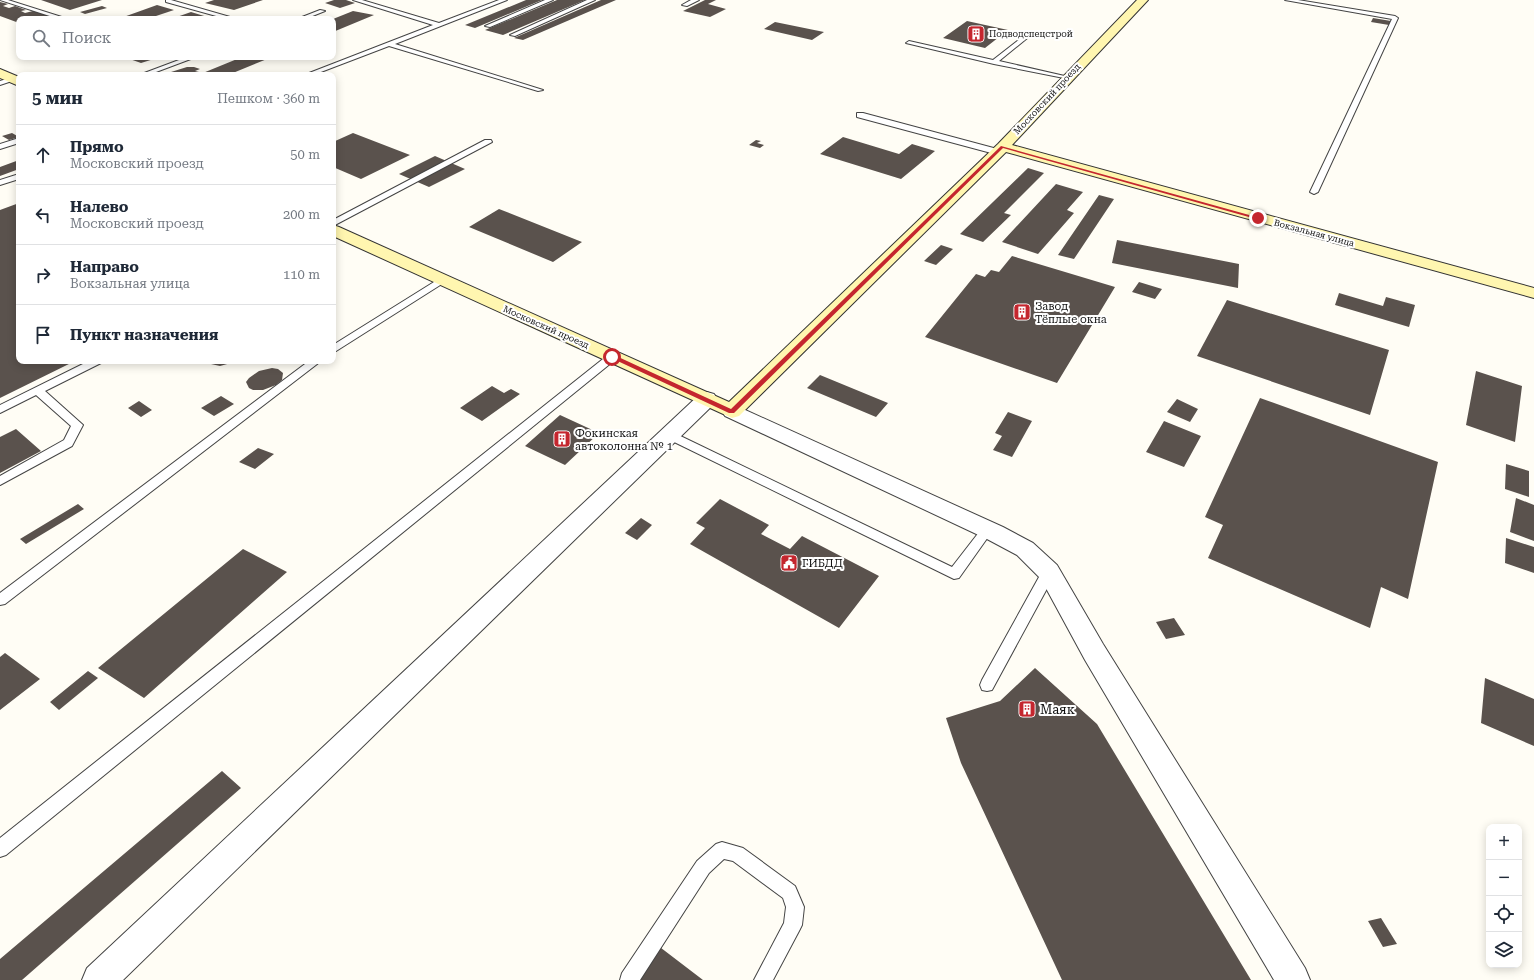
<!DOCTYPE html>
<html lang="ru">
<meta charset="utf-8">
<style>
body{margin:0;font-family:"Roboto Serif",serif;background:#f2f2f3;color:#1f2937}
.controls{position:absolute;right:12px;bottom:12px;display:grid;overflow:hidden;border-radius:8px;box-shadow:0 2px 10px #0003}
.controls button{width:36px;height:36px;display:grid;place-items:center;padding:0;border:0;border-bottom:1px solid #e0e1e3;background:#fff;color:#1f2937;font:20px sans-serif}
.stop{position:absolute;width:12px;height:12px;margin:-9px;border:3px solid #c4262e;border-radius:50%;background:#fff}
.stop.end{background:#c4262e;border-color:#fff;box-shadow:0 1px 4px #0008}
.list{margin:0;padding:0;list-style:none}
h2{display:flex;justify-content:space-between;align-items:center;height:52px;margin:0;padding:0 16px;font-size:17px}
h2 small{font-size:13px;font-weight:400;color:#747a83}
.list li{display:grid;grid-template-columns:26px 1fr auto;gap:12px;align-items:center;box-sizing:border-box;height:60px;padding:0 16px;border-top:1px solid #e0e1e3}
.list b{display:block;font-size:15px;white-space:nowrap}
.list p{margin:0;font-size:13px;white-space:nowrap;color:#747a83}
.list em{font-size:13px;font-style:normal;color:#747a83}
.icon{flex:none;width:22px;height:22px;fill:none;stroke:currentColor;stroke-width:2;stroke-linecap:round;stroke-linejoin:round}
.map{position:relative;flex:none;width:1534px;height:980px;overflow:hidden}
.search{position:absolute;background:#fff;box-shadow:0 2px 10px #0003;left:16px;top:16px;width:320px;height:44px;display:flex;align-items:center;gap:10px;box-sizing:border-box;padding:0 14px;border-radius:8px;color:#747a83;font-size:15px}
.panel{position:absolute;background:#fff;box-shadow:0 2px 10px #0003;left:16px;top:72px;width:320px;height:292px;border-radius:8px}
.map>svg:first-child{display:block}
.building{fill:#5a524d}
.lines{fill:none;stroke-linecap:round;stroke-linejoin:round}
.lane-casing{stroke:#444;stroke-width:2}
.street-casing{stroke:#444;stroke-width:2}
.secondary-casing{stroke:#333;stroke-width:2}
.lane{fill:#fff;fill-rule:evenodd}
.street{fill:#fff;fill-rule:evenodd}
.secondary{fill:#fff6b0;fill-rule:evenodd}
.route{fill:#c4262e}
.labels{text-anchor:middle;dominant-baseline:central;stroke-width:4;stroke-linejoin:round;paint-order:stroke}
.far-poi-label{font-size:9px;fill:#111;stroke:#fff;text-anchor:start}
.far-street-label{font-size:9px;fill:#111;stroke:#fff}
.poi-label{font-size:11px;fill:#111;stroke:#fff;text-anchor:start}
.near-poi-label{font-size:13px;fill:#111;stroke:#fff;text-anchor:start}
</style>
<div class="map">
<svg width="1534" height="980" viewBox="0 0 1534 980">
<rect width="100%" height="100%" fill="#fffdf5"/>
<path class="building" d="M 41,0 L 102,0 L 70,10 Z
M 214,0 L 263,0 L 234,10 L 205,3 Z
M 334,0 L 346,0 L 355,3 L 340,8 L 325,3 Z
M 526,0 L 542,0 L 475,28 L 465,25 Z
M 557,0 L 585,0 L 503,35 L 485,30 Z
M 601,0 L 616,0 L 523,40 L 514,38 Z
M 705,0 L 716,0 L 708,4 L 726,9 L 710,17 L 683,11 Z
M 0,2 L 8,4 L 3,6 L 9,8 L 15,6 L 26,10 L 21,11 L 25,13 L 33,11 L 49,16 L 44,18 L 47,19 L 19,19 L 19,23 L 0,16 Z
M 157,5 L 174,10 L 147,19 L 118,19 Z
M 102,6 L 107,8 L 85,14 L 80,12 Z
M 353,11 L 374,15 L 333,32 L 333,19 Z
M 191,12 L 214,19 L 171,19 Z
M 1373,18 L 1391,21 L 1389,25 L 1371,22 Z
M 967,21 L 1008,30 L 985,48 L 943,38 Z
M 775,22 L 824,32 L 812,40 L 764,29 Z
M 124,57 L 153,57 L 157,58 L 141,63 Z
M 242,57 L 272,57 L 228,75 L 198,75 Z
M 187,67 L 194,67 L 200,69 L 195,71 L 199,72 L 191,75 L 177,75 L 171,72 Z
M 12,133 L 19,137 L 9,140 L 2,136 Z
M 353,133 L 410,155 L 361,179 L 333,167 L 333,142 Z
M 843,137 L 899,154 L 912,144 L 935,151 L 901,179 L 820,154 Z
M 756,140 L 761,141 L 757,143 L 764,145 L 760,148 L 749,145 Z
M 435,156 L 465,169 L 429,187 L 399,174 Z
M 19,160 L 19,169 L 0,176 L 0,167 Z
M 1028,168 L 1044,173 L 1004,213 L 1011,215 L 983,242 L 960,234 Z
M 1056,184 L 1083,192 L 1067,210 L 1074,213 L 1038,254 L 1002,242 Z
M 1099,195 L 1114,199 L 1074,259 L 1058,255 Z
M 19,203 L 19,361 L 75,361 L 0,398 L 0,210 Z
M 499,209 L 582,242 L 553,262 L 469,227 Z
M 1117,240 L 1239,264 L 1238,288 L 1112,263 Z
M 941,245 L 953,249 L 936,265 L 924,261 Z
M 1012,256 L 1115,287 L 1057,383 L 925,337 L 976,274 L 985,277 L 991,270 L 999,272 Z
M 1139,282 L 1162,289 L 1155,299 L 1132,292 Z
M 1339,293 L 1383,306 L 1386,297 L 1415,305 L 1409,327 L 1335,305 Z
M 1227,300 L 1389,350 L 1370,415 L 1197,356 Z
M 209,361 L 238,361 L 220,366 L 211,364 Z
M 272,368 L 278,369 L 283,373 L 282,380 L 276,385 L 263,390 L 253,390 L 249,388 L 246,382 L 249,378 L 259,371 Z
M 1476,371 L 1522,386 L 1515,442 L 1466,425 Z
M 820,375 L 888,403 L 876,417 L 807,388 Z
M 492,386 L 504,393 L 511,389 L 520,394 L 482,421 L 460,408 Z
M 221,396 L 234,404 L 214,416 L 201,408 Z
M 1260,398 L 1438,462 L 1408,599 L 1381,587 L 1370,628 L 1208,558 L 1223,525 L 1205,517 Z
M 1177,399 L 1198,409 L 1190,422 L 1167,412 Z
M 139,401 L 152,410 L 141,417 L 128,408 Z
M 1008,412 L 1032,421 L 1012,457 L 993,450 L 1002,436 L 995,433 Z
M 560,415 L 599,433 L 565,465 L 525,446 Z
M 1164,421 L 1201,436 L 1184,467 L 1146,452 Z
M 16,429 L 41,451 L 0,473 L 0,437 Z
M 258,448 L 274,454 L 255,469 L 239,462 Z
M 1506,464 L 1529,471 L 1529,497 L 1505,489 Z
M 1516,498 L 1534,505 L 1534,541 L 1510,532 Z
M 720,499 L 769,525 L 761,534 L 790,549 L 802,536 L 879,576 L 839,628 L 690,544 L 705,528 L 696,523 Z
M 78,504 L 84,509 L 26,544 L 20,539 Z
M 641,518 L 652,525 L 637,540 L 625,533 Z
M 1506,538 L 1534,547 L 1534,573 L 1505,563 Z
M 243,549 L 287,572 L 144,698 L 98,668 Z
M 1174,618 L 1185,635 L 1166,639 L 1156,622 Z
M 5,653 L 40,679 L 0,710 L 0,657 Z
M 1035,668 L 1097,724 L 1251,980 L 1062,980 L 961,763 L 946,718 L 1000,701 Z
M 88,671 L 98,678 L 59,710 L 50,702 Z
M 1485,678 L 1534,699 L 1534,746 L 1481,723 Z
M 222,771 L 241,788 L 22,980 L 0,980 L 0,959 Z
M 1381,918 L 1397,944 L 1383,947 L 1368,921 Z
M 648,938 L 703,980 L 620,980 Z"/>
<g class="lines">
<g class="lane-casing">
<path id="lane" d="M 0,0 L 8,0 L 68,19 L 59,19 Z
M 166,0 L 171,0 L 237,19 L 227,19 L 166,2 Z
M 353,0 L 362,0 L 439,23 L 499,0 L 507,0 L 395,44 L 543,90 L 538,91 L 389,46 L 313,75 L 304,75 L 433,25 Z
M 545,0 L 553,0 L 490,27 L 485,26 Z
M 587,0 L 595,0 L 515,36 L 510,35 Z
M 691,0 L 699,0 L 687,6 L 682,5 Z
M 1285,0 L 1298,0 L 1395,16 L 1398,18 L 1318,192 L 1314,194 L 1310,192 L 1392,19 Z
M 320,10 L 325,11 L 305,19 L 297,19 Z
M 1029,32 L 1031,33 L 1031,35 L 999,61 L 1069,77 L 1069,79 L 994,64 L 906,43 L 909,41 L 993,60 Z
M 187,57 L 196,57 L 148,75 L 139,75 Z
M 13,77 L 15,78 L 15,80 L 0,85 L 0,81 Z
M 857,113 L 863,113 L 1001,150 L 1002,152 L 1001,154 L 995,154 L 857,117 Z
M 19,138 L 19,143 L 0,149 L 0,144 Z
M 485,140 L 491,140 L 492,142 L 333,226 L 333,220 Z
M 19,174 L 19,179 L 0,185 L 0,180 Z
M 442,277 L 445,278 L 447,280 L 445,282 L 333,353 L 333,345 Z
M 612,354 L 616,355 L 617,357 L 616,359 L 6,855 L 0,857 L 0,838 L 608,355 Z
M 89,361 L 102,361 L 101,363 L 45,391 L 83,425 L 72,446 L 0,485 L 0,476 L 64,440 L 71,426 L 36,395 L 0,413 L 0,405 Z
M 309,361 L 321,361 L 5,604 L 0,605 L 0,593 Z
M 670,431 L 952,567 L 983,527 L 987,525 L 991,527 L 993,530 L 959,578 L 954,579 L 666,438 L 664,435 L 666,432 Z
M 1049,567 L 1054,568 L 1056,572 L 992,690 L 987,691 L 982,690 L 980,685 L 982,680 L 1044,568 Z
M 722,842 L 743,848 L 795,886 L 804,907 L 802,925 L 799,931 L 773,980 L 754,980 L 784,923 L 786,907 L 783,898 L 733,861 L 724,859 L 709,873 L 640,980 L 620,980 L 622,973 L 697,861 L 716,844 Z"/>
</g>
<g class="street-casing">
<path id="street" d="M 707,392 L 714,394 L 717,399 L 714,404 L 123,980 L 82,980 L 87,968 L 700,394 Z
M 732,404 L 1003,527 L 1033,543 L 1057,565 L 1103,644 L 1305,968 L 1310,980 L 1274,980 L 1085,660 L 1041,579 L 1017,555 L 987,539 L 725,416 L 722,411 L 725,406 Z"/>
</g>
<g class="secondary-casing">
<path id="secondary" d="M 1137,0 L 1148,0 L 1012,145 L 1534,288 L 1534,298 L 1006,152 L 739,416 L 732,418 L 333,236 L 333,225 L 339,227 L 729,402 L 998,144 Z
M 0,69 L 19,77 L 19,86 L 0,78 Z"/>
</g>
<use href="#lane" class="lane"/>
<use href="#street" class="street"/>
<use href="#secondary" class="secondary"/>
</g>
<path class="route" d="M 1001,146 L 1260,218 L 1256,219 L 1003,148 L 734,413 L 729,413 L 609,357 L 614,355 L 731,409 Z"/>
<defs>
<g id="building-square" transform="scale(0.9)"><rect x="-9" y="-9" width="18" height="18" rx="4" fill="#c4262e" stroke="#fff"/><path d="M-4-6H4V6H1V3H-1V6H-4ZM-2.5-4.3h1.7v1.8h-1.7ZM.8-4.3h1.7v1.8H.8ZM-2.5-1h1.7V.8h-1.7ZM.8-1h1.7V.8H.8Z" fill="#fff"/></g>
<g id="civic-square" transform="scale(0.9)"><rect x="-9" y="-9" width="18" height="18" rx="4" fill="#c4262e" stroke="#fff"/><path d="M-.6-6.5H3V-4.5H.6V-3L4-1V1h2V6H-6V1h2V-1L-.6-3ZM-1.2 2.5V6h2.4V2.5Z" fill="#fff"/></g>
</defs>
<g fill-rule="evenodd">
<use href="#building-square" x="976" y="34"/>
<use href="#building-square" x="1022" y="312"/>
<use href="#building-square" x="562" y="439"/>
<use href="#civic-square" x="789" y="563"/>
<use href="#building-square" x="1027" y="709"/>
</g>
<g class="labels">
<g class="far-poi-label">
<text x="989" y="34">Подводспецстрой</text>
</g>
<g class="far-street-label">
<text transform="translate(1047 99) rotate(-47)">Московский проезд</text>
<text transform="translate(1314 233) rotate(15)">Вокзальная улица</text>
<text transform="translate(546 327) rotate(24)">Московский проезд</text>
</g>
<g class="poi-label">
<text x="1035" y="306">Завод<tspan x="1035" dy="13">Тёплые окна</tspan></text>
<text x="575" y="433">Фокинская<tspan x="575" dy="13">автоколонна № 1</tspan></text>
<text x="802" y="563">ГИБДД</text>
</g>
<g class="near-poi-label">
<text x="1040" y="709">Маяк</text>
</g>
</g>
</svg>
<div class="controls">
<button>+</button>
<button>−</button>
<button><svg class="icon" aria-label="locate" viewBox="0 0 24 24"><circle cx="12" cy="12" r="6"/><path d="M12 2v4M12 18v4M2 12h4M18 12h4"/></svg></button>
<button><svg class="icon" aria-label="layers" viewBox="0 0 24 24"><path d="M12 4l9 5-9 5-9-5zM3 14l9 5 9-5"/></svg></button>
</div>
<div class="stop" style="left:612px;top:357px"></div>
<div class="stop end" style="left:1258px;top:218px"></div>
<div class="search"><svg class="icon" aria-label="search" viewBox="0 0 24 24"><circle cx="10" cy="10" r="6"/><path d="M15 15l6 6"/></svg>Поиск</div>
<section class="panel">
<h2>5 мин<small>Пешком · 360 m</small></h2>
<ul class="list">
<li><svg class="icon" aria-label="ahead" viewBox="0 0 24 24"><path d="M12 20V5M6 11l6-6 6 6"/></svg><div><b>Прямо</b><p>Московский проезд</p></div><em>50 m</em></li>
<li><svg class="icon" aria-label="left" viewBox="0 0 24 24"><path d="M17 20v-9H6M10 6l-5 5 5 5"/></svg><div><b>Налево</b><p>Московский проезд</p></div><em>200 m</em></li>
<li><svg class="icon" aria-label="right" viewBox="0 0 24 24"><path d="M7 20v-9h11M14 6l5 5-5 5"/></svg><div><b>Направо</b><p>Вокзальная улица</p></div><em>110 m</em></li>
<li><svg class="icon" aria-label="arrive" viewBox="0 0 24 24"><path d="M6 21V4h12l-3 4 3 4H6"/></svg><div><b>Пункт назначения</b></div></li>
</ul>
</section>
</div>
